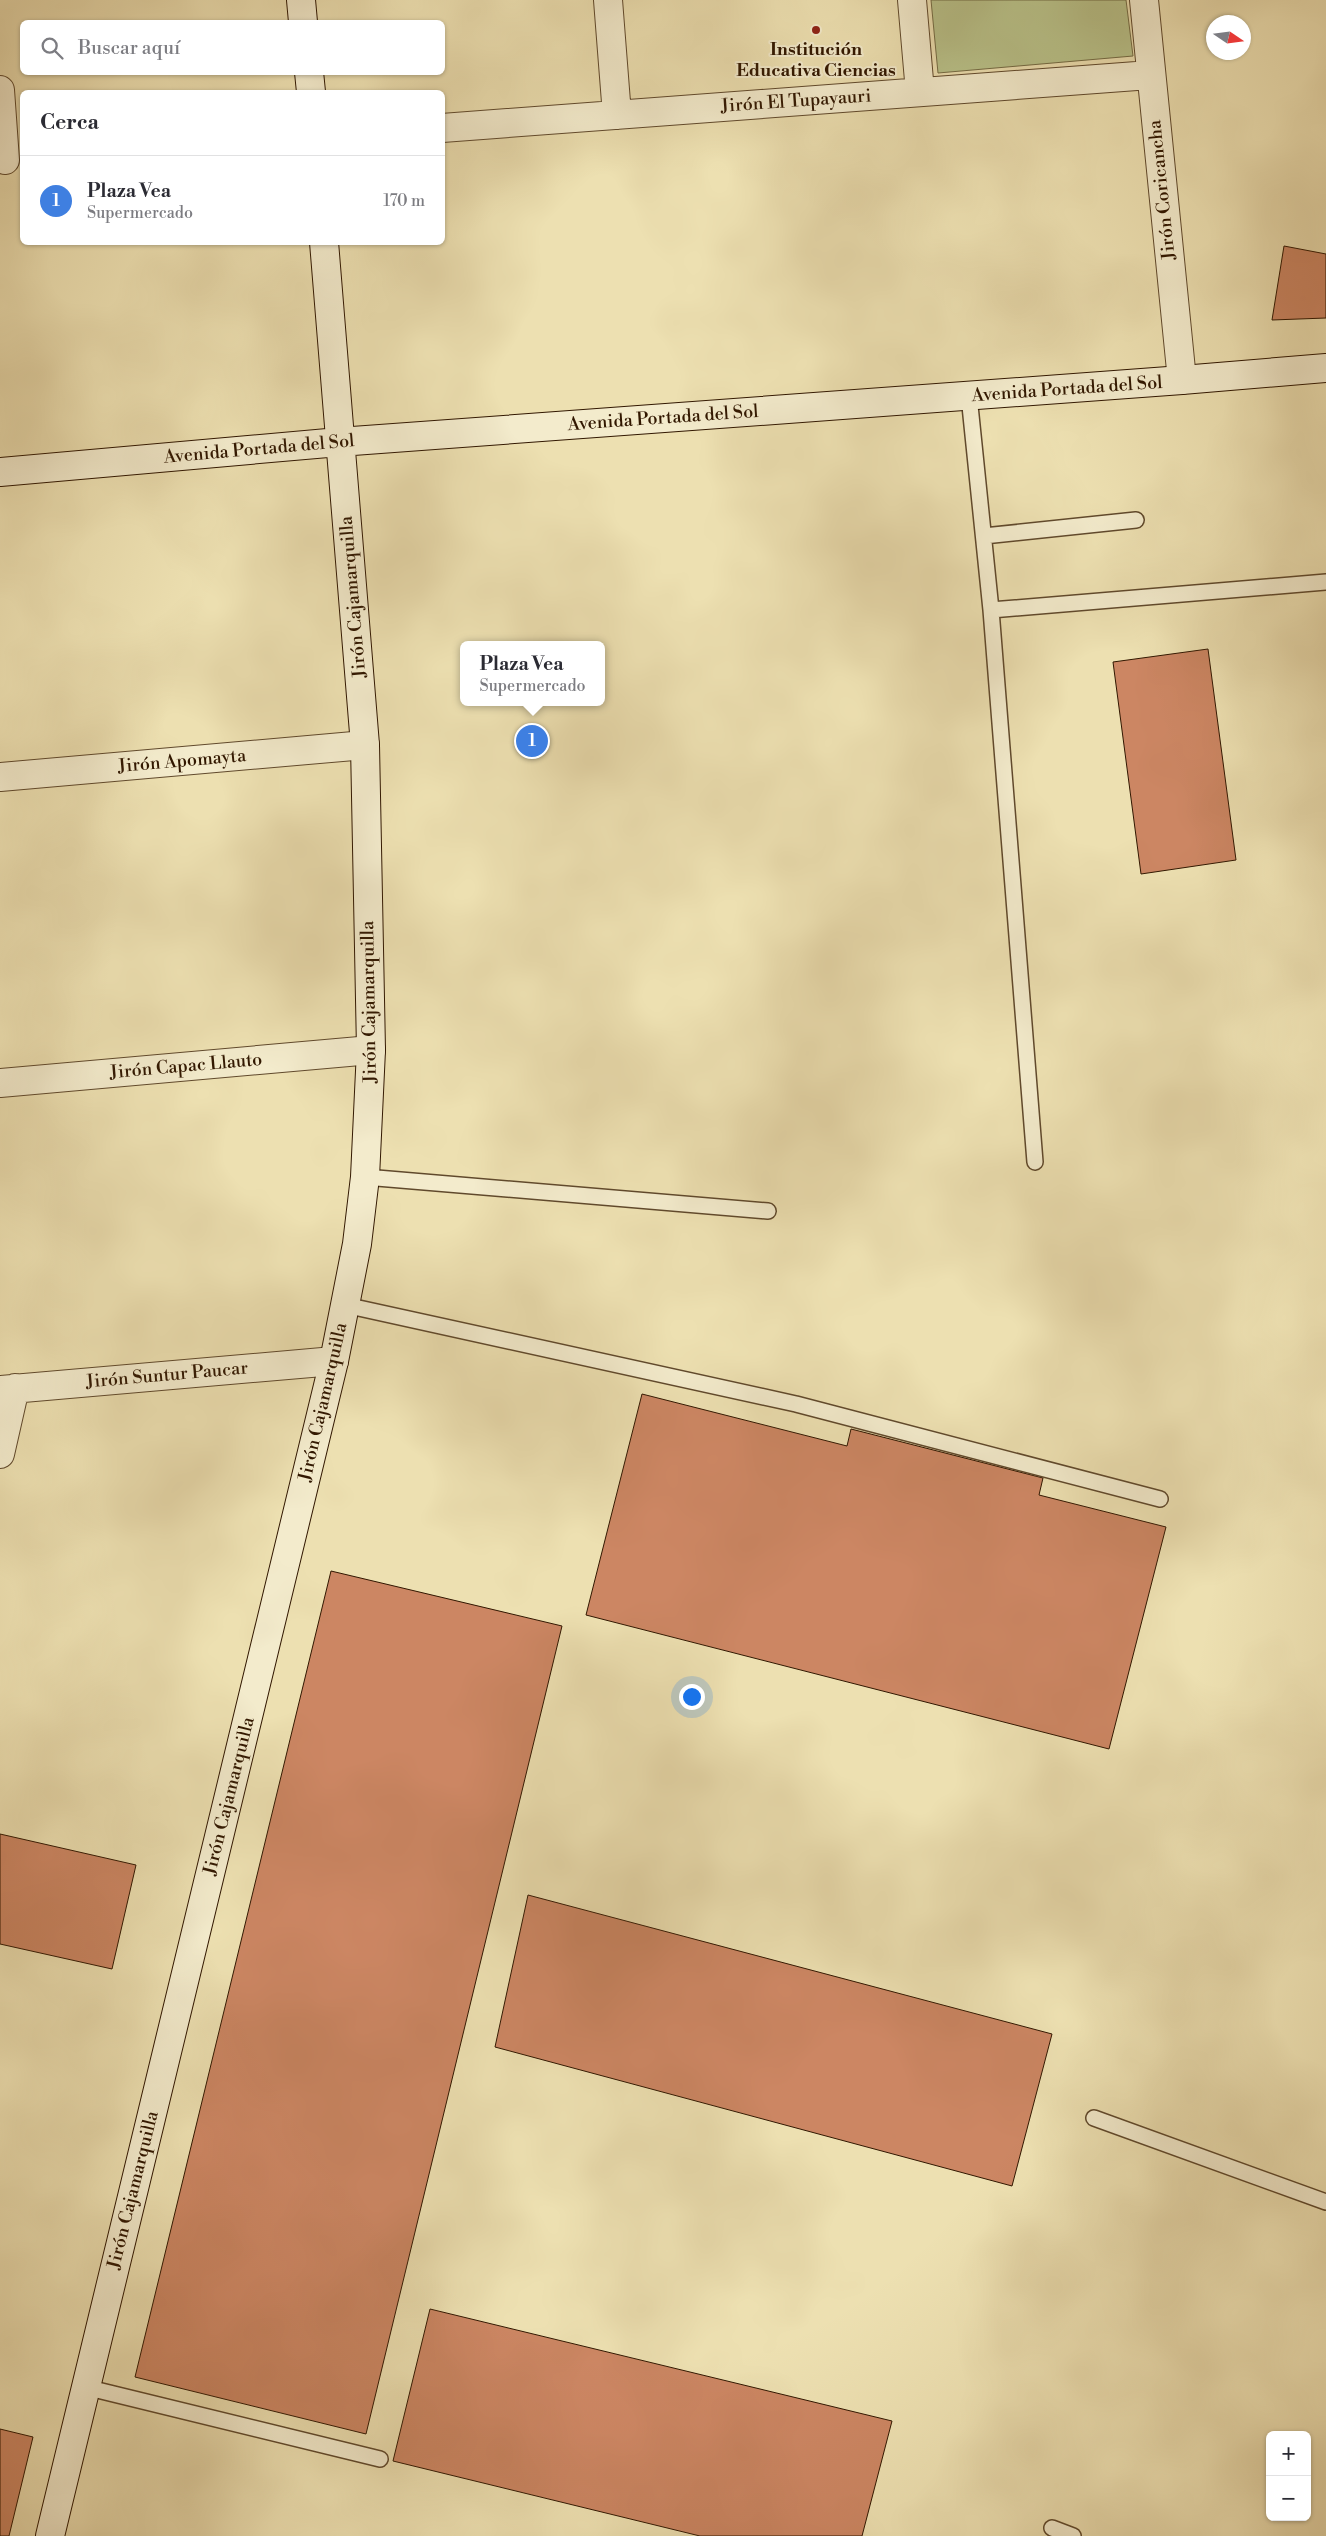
<!DOCTYPE html>
<html lang="es">
<meta charset="utf-8">
<style>
body{margin:0;font-family:"Libre Bodoni",serif;background:#f2f2f3;color:#2b2b33}
.controls{position:absolute;right:15px;bottom:15px;display:grid;overflow:hidden;border-radius:8px;box-shadow:0 1px 4px #0004}
.controls button{width:45px;height:45px;display:grid;place-items:center;padding:0;border:0;border-bottom:1px solid #e1e1e2;background:#fff;color:#2b2b33;font:25px sans-serif}
.compass{position:absolute;left:1206px;top:15px;width:45px;height:45px;border-radius:50%;background:#fff;box-shadow:0 1px 4px #0004;rotate:103deg}
.you{position:absolute;left:691px;top:1696px;width:18px;height:18px;margin:-12px;border:4px solid #fff;border-radius:50%;background:#1a73e8;box-shadow:0 0 0 8px #1a73e833}
.badge{display:grid;place-items:center;width:32px;height:32px;border-radius:50%;background:#7c3aed;color:#fff;font-size:16px;font-weight:700}
.pin{position:absolute;translate:-50% -50%;border:2px solid #fff;box-shadow:0 1px 5px #0006}
.popup{position:absolute;left:460px;top:641px;width:145px;height:65px;box-sizing:border-box;display:grid;place-content:center;border-radius:8px;background:#fff;filter:drop-shadow(0 1px 4px #0005);font-size:16px;white-space:nowrap;color:#7c7c81}
.popup b{font-size:19px;color:#2b2b33}
.popup::after{content:'';position:absolute;left:50%;top:100%;margin-left:-10px;border:10px solid transparent;border-top-color:#fff}
.list{margin:0;padding:0;list-style:none}
h2{display:flex;justify-content:space-between;align-items:center;height:65px;margin:0;padding:0 20px;font-size:21px}
h2 small{font-size:16px;font-weight:400;color:#7c7c81}
.list li{display:grid;grid-template-columns:32px 1fr auto;gap:15px;align-items:center;box-sizing:border-box;height:90px;padding:0 20px;border-top:1px solid #e1e1e2}
.list b{display:block;font-size:19px;white-space:nowrap}
.list p{margin:0;font-size:16px;white-space:nowrap;color:#7c7c81}
.list em{font-size:16px;font-style:normal;color:#7c7c81}
.icon{flex:none;width:28px;height:28px;fill:none;stroke:currentColor;stroke-width:2;stroke-linecap:round;stroke-linejoin:round}
.map{position:relative;flex:none;width:1326px;height:2536px;overflow:hidden}
.search{position:absolute;background:#fff;box-shadow:0 1px 4px #0004;left:20px;top:20px;width:425px;height:55px;display:flex;align-items:center;gap:12px;box-sizing:border-box;padding:0 18px;border-radius:8px;color:#7c7c81;font-size:19px}
.panel{position:absolute;background:#fff;box-shadow:0 1px 4px #0004;left:20px;top:90px;width:425px;height:155px;border-radius:8px}
.map>svg:first-child{display:block}
.green{fill:#b9c28a;stroke:#756c45}
.building{fill:#cc8663;stroke:#311700}
.lines{fill:none;stroke-linecap:round;stroke-linejoin:round}
.lane-casing{stroke:#60492c;stroke-width:18}
.street-casing{stroke:#60492c;stroke-width:30}
.secondary-casing{stroke:#311700;stroke-width:30}
.lane{stroke:#f3ebcc;stroke-width:15}
.street{stroke:#f3ebcc;stroke-width:28}
.secondary{stroke:#f3ebcc;stroke-width:28}
.poi-dot{fill:#8f2418;stroke:#f3ebcc;stroke-width:2}
.labels{text-anchor:middle;dominant-baseline:central;stroke-width:4;stroke-linejoin:round;paint-order:stroke}
.poi-label{font-size:18px;font-weight:bold;fill:#311700;stroke:#f3ebcc}
.street-label{font-size:18px;fill:#311700;stroke:#f3ebcc}
</style>
<div class="map">
<svg width="1326" height="2536" viewBox="0 0 1326 2536">
<rect width="100%" height="100%" fill="#ede0b1"/>
<filter id="stains"><feTurbulence type="fractalNoise" baseFrequency=".004" numOctaves="4"/><feColorMatrix values="0 0 0 0 .2 0 0 0 0 .09 0 0 0 0 .02 0 0 0 .5 -.17"/></filter>
<radialGradient id="worn" r=".72"><stop offset=".6" stop-color="#630" stop-opacity="0"/><stop offset="1" stop-color="#630" stop-opacity=".3"/></radialGradient>
<path class="green" d="M 931,0 L 1126,0 L 1133,56 L 938,73 Z"/>
<path class="building" d="M 1284,246 L 1326,254 L 1326,318 L 1272,320 Z
M 1208,649 L 1236,860 L 1141,874 L 1113,662 Z
M 642,1394 L 847,1446 L 851,1429 L 1043,1478 L 1039,1495 L 1166,1527 L 1109,1749 L 586,1615 Z
M 331,1571 L 562,1626 L 366,2434 L 135,2377 Z
M 0,1834 L 136,1865 L 112,1969 L 0,1944 Z
M 528,1895 L 1052,2034 L 1012,2186 L 495,2047 Z
M 430,2309 L 892,2421 L 862,2536 L 700,2536 L 393,2461 Z
M 0,2429 L 33,2437 L 9,2536 L 0,2536 Z"/>
<g class="lines">
<g class="lane-casing">
<path id="lane" d="M 969,396 L 991,610 L 1035,1162
M 984,536 L 1136,520
M 991,610 L 1326,582
M 365,1177 L 768,1211
M 345,1305 L 796,1404 L 1160,1499
M 1094,2118 L 1326,2202
M 85,2387 L 380,2459
M 1052,2528 L 1073,2536"/>
</g>
<g class="street-casing">
<path id="street" d="M 608,0 L 617,115
M 912,0 L 920,92
M 1144,0 L 1182,380
M 0,90 L 5,160
M 442,128 L 1150,75
M 0,777 L 365,745
M 0,1083 L 371,1050
M 0,1390 L 334,1361
M 0,1454 L 15,1388"/>
</g>
<g class="secondary-casing">
<path id="secondary" d="M 301,0 L 303,22
M 309,72 L 311,92
M 0,472 L 339,442 L 1182,380 L 1326,368
M 50,2536 L 334,1361 L 357,1244 L 365,1177 L 371,1050 L 365,745 L 324,242"/>
</g>
<use href="#lane" class="lane"/>
<use href="#street" class="street"/>
<use href="#secondary" class="secondary"/>
</g>
<circle class="poi-dot" cx="816" cy="30" r="5"/>
<g class="labels">
<g class="poi-label">
<text x="816" y="49">Institución<tspan x="816" dy="21">Educativa Ciencias</tspan></text>
</g>
<g class="street-label">
<text transform="translate(796 101) rotate(-4)">Jirón El Tupayauri</text>
<text transform="translate(1162 190) rotate(-96)">Jirón Coricancha</text>
<text transform="translate(1067 389) rotate(-4)">Avenida Portada del Sol</text>
<text transform="translate(663 418) rotate(-4)">Avenida Portada del Sol</text>
<text transform="translate(259 449) rotate(-5)">Avenida Portada del Sol</text>
<text transform="translate(353 597) rotate(-95)">Jirón Cajamarquilla</text>
<text transform="translate(182 761) rotate(-5)">Jirón Apomayta</text>
<text transform="translate(369 1002) rotate(-91)">Jirón Cajamarquilla</text>
<text transform="translate(186 1066) rotate(-5)">Jirón Capac Llauto</text>
<text transform="translate(167 1375) rotate(-5)">Jirón Suntur Paucar</text>
<text transform="translate(323 1402) rotate(-77)">Jirón Cajamarquilla</text>
<text transform="translate(229 1796) rotate(-76)">Jirón Cajamarquilla</text>
<text transform="translate(133 2190) rotate(-76)">Jirón Cajamarquilla</text>
</g>
</g>
<rect width="100%" height="100%" filter="url(#stains)"/>
<rect width="100%" height="100%" fill="url(#worn)"/>
</svg>
<div class="controls">
<button>+</button>
<button>−</button>
</div>
<svg class="compass" viewBox="-18 -18 36 36"><path d="M0-13l5 13h-10z" fill="#e53935"/><path d="M0 13l5-13h-10z" fill="#7c7c81"/></svg>
<div class="you"></div>
<div class="pin badge" style="left:532px;top:741px;background:#3f7fe0">1</div>
<div class="popup"><b>Plaza Vea</b>Supermercado</div>
<div class="search"><svg class="icon" aria-label="search" viewBox="0 0 24 24"><circle cx="10" cy="10" r="6"/><path d="M15 15l6 6"/></svg>Buscar aquí</div>
<section class="panel">
<h2>Cerca<small></small></h2>
<ul class="list">
<li><span class="badge" style="background:#3f7fe0">1</span><div><b>Plaza Vea</b><p>Supermercado</p></div><em>170 m</em></li>
</ul>
</section>
</div>
